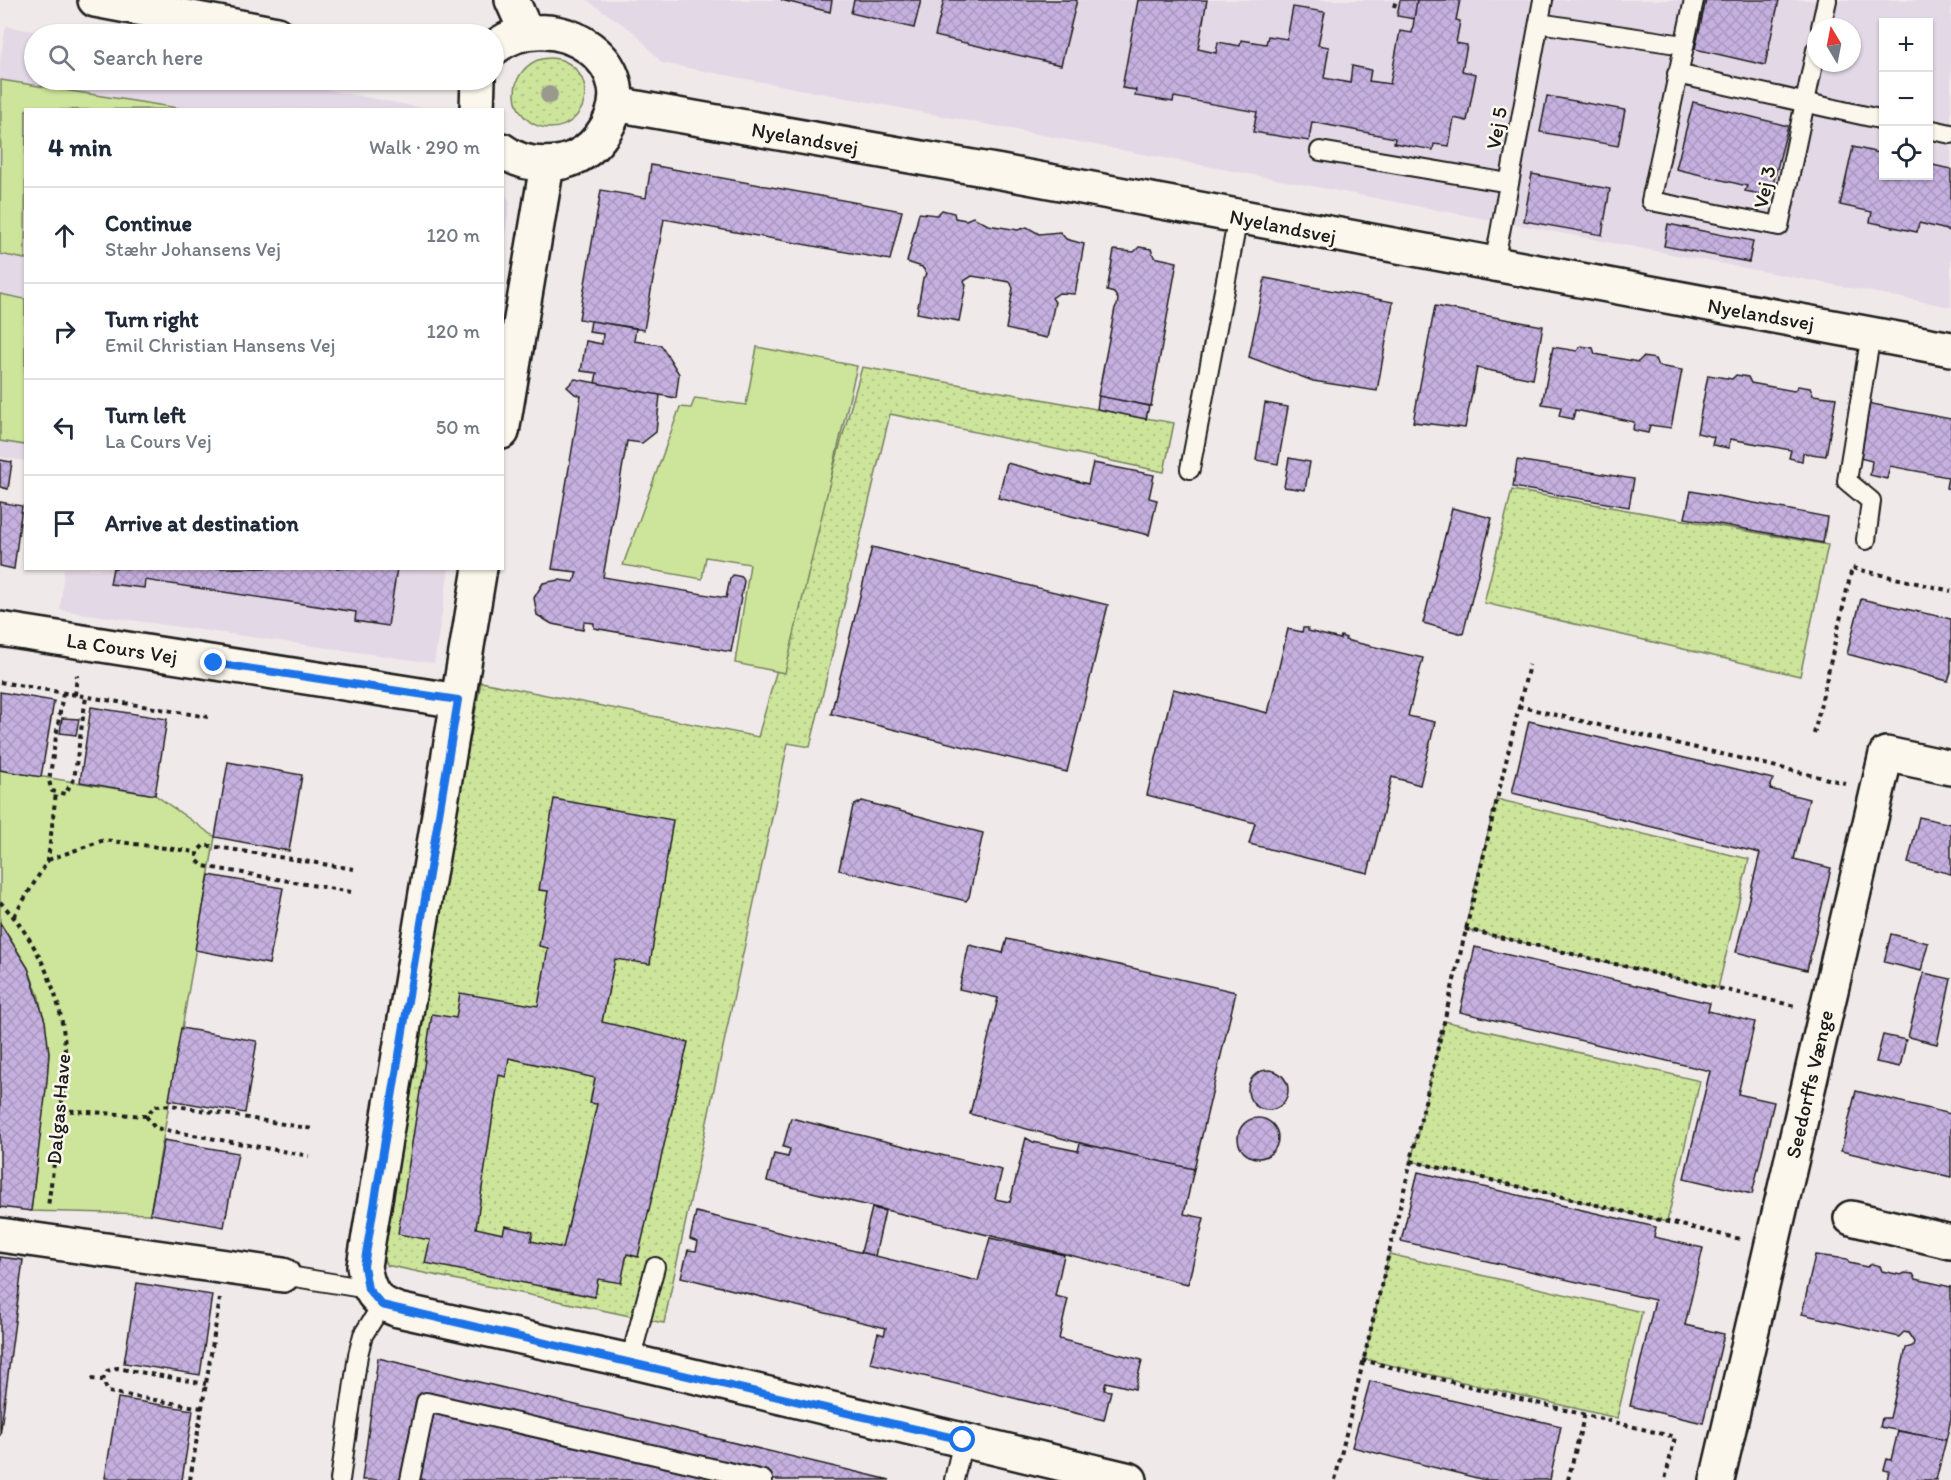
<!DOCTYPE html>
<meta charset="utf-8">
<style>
body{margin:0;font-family:Itim,sans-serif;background:#f2f2f3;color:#1f2937}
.controls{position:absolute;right:18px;top:18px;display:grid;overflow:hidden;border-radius:0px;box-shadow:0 2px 4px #0004}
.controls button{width:54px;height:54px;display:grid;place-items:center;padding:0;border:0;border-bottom:2px solid #e0e1e3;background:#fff;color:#1f2937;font:30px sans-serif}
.compass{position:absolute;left:1807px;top:18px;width:54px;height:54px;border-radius:50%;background:#fff;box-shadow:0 2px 4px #0004;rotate:350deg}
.stop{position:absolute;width:18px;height:18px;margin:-14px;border:4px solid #1a73e8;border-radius:50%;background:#fff}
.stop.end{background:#1a73e8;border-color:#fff;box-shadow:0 2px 6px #0008}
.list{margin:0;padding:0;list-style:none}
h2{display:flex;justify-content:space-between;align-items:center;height:78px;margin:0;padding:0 24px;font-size:26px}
h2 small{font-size:20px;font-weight:400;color:#747a83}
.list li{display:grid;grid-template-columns:39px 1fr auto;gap:18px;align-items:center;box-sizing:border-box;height:96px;padding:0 24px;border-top:2px solid #e0e1e3}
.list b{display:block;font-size:22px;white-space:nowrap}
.list p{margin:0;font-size:20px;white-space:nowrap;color:#747a83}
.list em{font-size:20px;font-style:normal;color:#747a83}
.icon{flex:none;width:33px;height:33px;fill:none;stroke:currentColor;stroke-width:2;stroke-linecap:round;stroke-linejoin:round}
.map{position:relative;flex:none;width:1951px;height:1480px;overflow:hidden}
.search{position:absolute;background:#fff;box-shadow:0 2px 4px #0004;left:24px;top:24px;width:480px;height:66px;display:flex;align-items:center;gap:15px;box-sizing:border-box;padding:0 21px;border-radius:33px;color:#747a83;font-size:22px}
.panel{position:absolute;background:#fff;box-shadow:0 2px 4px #0004;left:24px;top:108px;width:480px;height:462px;border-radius:0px}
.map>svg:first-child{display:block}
.built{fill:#e3d8e6;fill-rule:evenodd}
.grass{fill:url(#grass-dots);stroke:#74805c;stroke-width:1.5}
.garden{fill:#cde59b;stroke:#74805c;stroke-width:1.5}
.building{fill:url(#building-cross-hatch);stroke:#1c1c1c;stroke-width:1.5;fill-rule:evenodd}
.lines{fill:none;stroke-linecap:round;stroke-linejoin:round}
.lane-casing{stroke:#1c1c1c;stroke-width:22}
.street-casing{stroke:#1c1c1c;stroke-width:38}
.secondary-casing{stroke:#1c1c1c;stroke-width:38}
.path{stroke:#1c1c1c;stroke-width:4;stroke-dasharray:4.5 4.5;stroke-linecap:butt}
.lane{stroke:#fbf7ec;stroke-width:18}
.street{stroke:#fbf7ec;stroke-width:33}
.secondary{stroke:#fbf7ec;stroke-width:33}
.tree{fill:#99998d}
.route{stroke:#1a73e8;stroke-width:8}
.labels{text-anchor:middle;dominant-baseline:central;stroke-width:5;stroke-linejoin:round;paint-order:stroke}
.street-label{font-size:21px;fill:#1c1c1c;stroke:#fbf7ec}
</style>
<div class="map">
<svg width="1951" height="1480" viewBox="0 0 1951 1480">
<defs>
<pattern id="grass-dots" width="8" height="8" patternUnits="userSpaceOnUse" patternTransform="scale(1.5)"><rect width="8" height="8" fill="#cde59b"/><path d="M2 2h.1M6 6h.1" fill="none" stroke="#afc485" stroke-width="1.8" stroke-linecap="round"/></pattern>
<pattern id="building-cross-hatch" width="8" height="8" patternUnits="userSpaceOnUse" patternTransform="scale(1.5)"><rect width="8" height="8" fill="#c5b0df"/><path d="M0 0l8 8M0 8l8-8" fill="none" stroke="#a997bf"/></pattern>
</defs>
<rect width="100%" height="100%" fill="#f0e9e9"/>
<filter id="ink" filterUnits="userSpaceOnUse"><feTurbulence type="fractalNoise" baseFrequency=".0167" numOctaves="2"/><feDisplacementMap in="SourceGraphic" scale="12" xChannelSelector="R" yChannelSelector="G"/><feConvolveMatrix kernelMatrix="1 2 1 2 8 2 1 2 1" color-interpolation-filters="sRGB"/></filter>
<g filter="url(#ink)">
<path class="built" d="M 587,0 L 1951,0 L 1951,307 L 662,63 L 634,32 ZM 1884,22 L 1928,22 L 1928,176 L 1884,176 ZM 1816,27 L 1852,27 L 1852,63 L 1816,63 Z
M 6,26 L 48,34 L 34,34 L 34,80 L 276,80 L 428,109 L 26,110 L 25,461 L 0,457 L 0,60 Z
M 503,191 L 510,201 L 503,249 Z
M 64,569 L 449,569 L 434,663 L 60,610 Z"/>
<path class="grass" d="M515 93a35 35 0 1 1 70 0a35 35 0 1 1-70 0Z
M 862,367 L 1174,423 L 1164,472 L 890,414 L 810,747 L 788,743 L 664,1323 L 386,1265 L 376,1236 L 481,682 L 758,737 Z
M 1512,490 L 1828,545 L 1800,676 L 1484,603 Z
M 1496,799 L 1749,859 L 1718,988 L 1465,929 Z
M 1444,1021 L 1700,1081 L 1667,1222 L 1411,1161 Z
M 1389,1254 L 1642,1312 L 1617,1418 L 1364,1359 Z"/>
<path class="garden" d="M 1,80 L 184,109 L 26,110 L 25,259 L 0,254 Z
M 0,294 L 25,299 L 25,445 L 0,441 Z
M 757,347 L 857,366 L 785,673 L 735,663 L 750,564 L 706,557 L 702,579 L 623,565 L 680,407 L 691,408 L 695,398 L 746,405 Z
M 0,770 L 155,795 L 215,837 L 150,1214 L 31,1211 L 49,1053 L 39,997 L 28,968 L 0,923 Z"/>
<path class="building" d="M 781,0 L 832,0 L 830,12 Z
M 854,0 L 921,0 L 914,28 L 851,13 Z
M 944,0 L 1077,0 L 1061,65 L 935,36 Z
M 1138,0 L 1207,0 L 1198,49 L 1216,53 L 1218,42 L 1240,46 L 1241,40 L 1266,44 L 1268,36 L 1287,39 L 1293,7 L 1325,12 L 1318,45 L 1329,47 L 1324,78 L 1350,83 L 1352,66 L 1371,70 L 1369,81 L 1390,84 L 1400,31 L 1412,33 L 1417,0 L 1460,0 L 1456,20 L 1460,21 L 1456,43 L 1467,45 L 1462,71 L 1476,74 L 1467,121 L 1454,118 L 1449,146 L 1434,144 L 1433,150 L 1394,143 L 1395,138 L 1312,122 L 1309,141 L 1253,132 L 1257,112 L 1174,97 L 1173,102 L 1135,96 L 1136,90 L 1122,88 Z
M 1400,0 L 1417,0 L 1414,19 L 1397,16 Z
M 1706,0 L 1779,0 L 1765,65 L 1695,49 Z
M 1547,96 L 1625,110 L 1618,146 L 1540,132 Z
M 1693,102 L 1788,126 L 1771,192 L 1761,190 L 1760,194 L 1745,191 L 1747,186 L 1676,169 Z
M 1853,147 L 1884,154 L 1884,176 L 1928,176 L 1928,164 L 1951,169 L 1951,231 L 1919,223 L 1917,232 L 1870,222 L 1872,212 L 1840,205 Z
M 651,165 L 902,211 L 890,260 L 664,219 L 644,330 L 579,319 L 601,190 L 646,198 Z
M 1532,174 L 1610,189 L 1602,235 L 1524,221 Z
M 942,210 L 954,213 L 955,218 L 966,220 L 973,217 L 988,225 L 1018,230 L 1027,227 L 1039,234 L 1060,232 L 1066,239 L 1084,244 L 1075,294 L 1059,293 L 1052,298 L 1055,302 L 1047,338 L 1006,329 L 1013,288 L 1010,282 L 972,276 L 964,281 L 966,285 L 959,321 L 917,313 L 923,278 L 927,274 L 922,267 L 907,262 L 919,213 L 937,215 Z
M 1668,224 L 1753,241 L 1749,262 L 1664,246 Z
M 1139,247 L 1151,249 L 1154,257 L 1177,262 L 1151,406 L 1098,396 L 1115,308 L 1117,306 L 1118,299 L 1114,293 L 1107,291 L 1114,250 L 1134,252 Z
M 1265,278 L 1393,302 L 1377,391 L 1313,381 L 1249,357 Z
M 1435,306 L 1543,326 L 1533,379 L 1477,368 L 1465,428 L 1413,422 Z
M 591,321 L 636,328 L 634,341 L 661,345 L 679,374 L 676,398 L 595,383 L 597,373 L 581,371 L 586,341 L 602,344 L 603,334 L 589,332 Z
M 1581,346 L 1593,348 L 1595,354 L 1638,362 L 1643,357 L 1655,359 L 1658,366 L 1682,370 L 1671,428 L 1650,425 L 1648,433 L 1633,430 L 1634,422 L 1575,410 L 1573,419 L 1559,416 L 1561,407 L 1542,404 L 1553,347 L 1577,351 Z
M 1708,375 L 1732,379 L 1736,375 L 1748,377 L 1751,383 L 1794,391 L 1798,386 L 1810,388 L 1813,395 L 1836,398 L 1826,456 L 1803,453 L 1802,461 L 1789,458 L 1791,450 L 1730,439 L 1729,448 L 1712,445 L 1714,437 L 1697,433 Z
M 575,379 L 660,395 L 656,432 L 642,443 L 627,441 L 603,577 L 726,598 L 730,579 L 733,575 L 742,577 L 744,581 L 731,652 L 594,628 L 594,623 L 584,622 L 583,630 L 552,624 L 537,615 L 534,598 L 543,583 L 559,580 L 574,582 L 577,572 L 552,569 L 581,396 L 575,394 L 567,387 Z
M 1099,396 L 1149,406 L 1146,419 L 1097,409 Z
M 1265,403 L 1288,407 L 1278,464 L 1256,460 Z
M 1867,403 L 1951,419 L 1951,489 L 1946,488 L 1948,477 L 1890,466 L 1887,479 L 1870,475 L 1872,461 L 1856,457 Z
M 1289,458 L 1310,462 L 1305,490 L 1284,487 Z
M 0,460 L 12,462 L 8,489 L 0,487 Z
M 1517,460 L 1634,479 L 1629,507 L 1513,487 Z
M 1007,463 L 1088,484 L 1093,463 L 1154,475 L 1149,498 L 1157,500 L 1149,535 L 998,498 Z
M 1691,491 L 1827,517 L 1823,543 L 1685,518 Z
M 0,502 L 22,506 L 14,569 L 0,566 Z
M 1452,508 L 1492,518 L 1463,634 L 1423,623 Z
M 872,547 L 1108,605 L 1067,772 L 831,714 Z
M 113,568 L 397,568 L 388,626 L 355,621 L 356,612 L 145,580 L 144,588 L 110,584 Z
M 1861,599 L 1951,619 L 1951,672 L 1948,681 L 1847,654 Z
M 1303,628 L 1308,628 L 1308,631 L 1340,639 L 1341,636 L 1346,638 L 1345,640 L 1423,658 L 1408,716 L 1435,722 L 1420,785 L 1392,777 L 1368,873 L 1249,844 L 1255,823 L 1147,795 L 1173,689 L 1268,713 L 1288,629 L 1302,632 Z
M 0,692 L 54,701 L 41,777 L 0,770 Z
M 91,707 L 167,719 L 155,795 L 80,782 Z
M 62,718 L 79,719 L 76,735 L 60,733 Z
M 1529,721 L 1773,779 L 1770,789 L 1809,799 L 1794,859 L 1831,868 L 1807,970 L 1736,952 L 1760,853 L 1512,793 Z
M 228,762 L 302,775 L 289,851 L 215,837 Z
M 554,799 L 673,820 L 650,964 L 615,959 L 602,1022 L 688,1042 L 638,1257 L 627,1254 L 621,1283 L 598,1279 L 595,1297 L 425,1263 L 430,1240 L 398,1234 L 432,1014 L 456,1018 L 460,993 L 538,1006 L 548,948 L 539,946 L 548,891 L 539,890 ZM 509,1058 L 595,1078 L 590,1103 L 597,1104 L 563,1248 L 531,1241 L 533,1232 L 505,1226 L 503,1234 L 476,1228 L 499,1075 L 506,1077 Z
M 862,801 L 983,833 L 969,897 L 966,901 L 839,870 L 853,806 Z
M 1919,817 L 1951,824 L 1951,874 L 1908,863 Z
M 209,875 L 283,888 L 269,964 L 195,950 Z
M 0,923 L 28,968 L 45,1021 L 49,1053 L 47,1081 L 31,1211 L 0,1207 Z
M 1891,934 L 1928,943 L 1921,971 L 1884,962 Z
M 1007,939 L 1236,992 L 1194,1169 L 1080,1143 L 970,1114 L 998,998 L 959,989 L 969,945 L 1003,953 Z
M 1475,947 L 1710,1003 L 1708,1011 L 1755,1022 L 1738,1094 L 1774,1102 L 1752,1194 L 1684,1178 L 1710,1071 L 1460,1012 Z
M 1924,973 L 1951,979 L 1937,1044 L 1908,1037 Z
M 181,1028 L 257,1041 L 245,1113 L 169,1100 Z
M 1883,1035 L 1906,1040 L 1900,1067 L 1876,1062 Z
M1248 1090a20 20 0 1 1 40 0a20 20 0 1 1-40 0Z
M 1856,1091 L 1951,1114 L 1951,1177 L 1841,1151 Z
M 791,1118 L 1002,1170 L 995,1199 L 1010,1202 L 1026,1138 L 1033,1142 L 1078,1151 L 1080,1143 L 1194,1169 L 1184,1214 L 1204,1218 L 1188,1284 L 767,1181 L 774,1154 L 788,1157 L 790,1149 L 783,1147 Z
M1238 1138a20 20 0 1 1 40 0a20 20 0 1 1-40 0Z
M 164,1140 L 238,1153 L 224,1227 L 150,1214 Z
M 1418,1172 L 1656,1227 L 1654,1237 L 1703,1248 L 1685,1325 L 1724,1334 L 1703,1423 L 1630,1406 L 1655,1300 L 1401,1241 Z
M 872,1208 L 885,1211 L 875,1256 L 861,1252 Z
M 696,1212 L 978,1281 L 990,1238 L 1064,1255 L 1055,1296 L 1068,1299 L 1059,1339 L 1142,1360 L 1135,1389 L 1106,1382 L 1104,1390 L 1111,1391 L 1104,1420 L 870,1363 L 878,1333 L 884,1335 L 886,1328 L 681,1277 L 688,1250 L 696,1251 L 698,1242 L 690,1239 Z
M 1815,1255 L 1847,1259 L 1849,1263 L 1867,1267 L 1872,1264 L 1880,1266 L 1882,1271 L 1901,1275 L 1905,1273 L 1913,1274 L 1916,1279 L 1951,1287 L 1951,1419 L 1946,1440 L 1880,1427 L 1882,1418 L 1890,1418 L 1906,1348 L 1913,1346 L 1914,1342 L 1908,1333 L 1904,1332 L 1899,1337 L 1802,1314 Z
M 0,1257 L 23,1260 L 0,1436 Z
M 137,1283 L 212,1295 L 200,1375 L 124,1363 Z
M 378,1358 L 890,1480 L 362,1480 Z
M 1370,1381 L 1561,1426 L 1550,1480 L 1485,1480 L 1352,1447 Z
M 118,1398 L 193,1410 L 182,1480 L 105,1478 Z
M 1898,1431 L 1946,1440 L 1936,1480 L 1887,1480 L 1889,1471 L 1884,1470 L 1887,1459 L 1891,1460 Z"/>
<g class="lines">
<g class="lane-casing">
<path id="lane" d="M 1694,0 L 1651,201 L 1779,226 L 1816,50
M 1539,23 L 1683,45
M 1821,27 L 1827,0
M 1677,74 L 1884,120
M 1928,129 L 1951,134
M 1320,151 L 1509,183
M 1494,265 L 1543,0
M 1190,469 L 1238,217
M 1866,540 L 1871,501 L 1847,481 L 1871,334
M 283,1275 L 368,1289
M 630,1361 L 655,1267
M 340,1480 L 358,1355 L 363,1335 L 382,1305
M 410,1480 L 426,1402 L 763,1480
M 954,1480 L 963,1440"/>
</g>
<g class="street-casing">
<path id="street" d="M 512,0 L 524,27
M 502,432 L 547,165
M 480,568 L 364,1266 C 368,1290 374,1302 398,1310 L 630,1361 L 1130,1480
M 0,629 L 458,701
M 1851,1218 L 1951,1242
M 0,1235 L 283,1275
M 1717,1480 L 1886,754 L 1951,768"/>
</g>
<g class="secondary-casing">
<path id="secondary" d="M 95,0 L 277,34
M 494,48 C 553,0 655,66 600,137 C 591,149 578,158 563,162 C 542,166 520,164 502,150
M 615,104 L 1001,172 L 1951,349
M 477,110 L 478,80"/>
</g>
<path class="path" d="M 1394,7 L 1396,0
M 0,682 L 208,717
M 63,693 L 49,781 L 52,791 L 65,794 L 74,779 L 86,697
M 75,695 L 77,675
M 1518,706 L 1845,783
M 1814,734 L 1852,568 L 1951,591
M 48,860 L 104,840 L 196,852
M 351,892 L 203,866 L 197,860 L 197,852 L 204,845 L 354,869
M 0,902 C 39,941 67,1005 65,1061 C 63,1110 54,1159 48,1207
M 14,916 L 48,860 L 56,792
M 1465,929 L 1795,1006
M 61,1110 L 146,1116 L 155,1106 L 171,1105 L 313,1129
M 146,1116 L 155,1128 L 309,1156
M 1411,1161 L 1740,1239
M 1362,1360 L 1675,1437 L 1665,1480
M 91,1379 L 103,1380
M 202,1408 L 108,1392 L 103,1380 L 107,1371 L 117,1368 L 206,1384
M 190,1480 L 220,1299
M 1335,1480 L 1529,665
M 1568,1480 L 1585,1413"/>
<use href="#lane" class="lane"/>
<use href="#street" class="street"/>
<use href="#secondary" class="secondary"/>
</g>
<circle class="tree" cx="549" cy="95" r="9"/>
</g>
<g class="lines" filter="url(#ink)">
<path class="route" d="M 214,663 L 458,700 L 364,1266 L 368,1289 L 382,1305 L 963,1440"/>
</g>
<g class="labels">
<g class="street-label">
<text transform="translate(1496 128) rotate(-80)">Vej 5</text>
<text transform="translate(805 138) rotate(10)">Nyelandsvej</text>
<text transform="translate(1764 187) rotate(-78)">Vej 3</text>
<text transform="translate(1283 226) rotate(11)">Nyelandsvej</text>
<text transform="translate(1761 314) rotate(10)">Nyelandsvej</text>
<text transform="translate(122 648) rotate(9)">La Cours Vej</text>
<text transform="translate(1809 1084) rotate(-77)">Seedorffs Vænge</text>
<text transform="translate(58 1109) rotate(-85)">Dalgas Have</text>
</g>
</g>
</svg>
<div class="controls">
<button>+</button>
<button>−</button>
<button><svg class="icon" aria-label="locate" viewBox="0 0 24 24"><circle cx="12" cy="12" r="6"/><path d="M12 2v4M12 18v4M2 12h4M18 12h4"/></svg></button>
</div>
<svg class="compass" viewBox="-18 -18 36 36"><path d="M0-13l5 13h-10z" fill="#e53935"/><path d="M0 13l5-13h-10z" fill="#747a83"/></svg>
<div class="stop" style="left:963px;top:1440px"></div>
<div class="stop end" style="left:214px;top:663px"></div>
<div class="search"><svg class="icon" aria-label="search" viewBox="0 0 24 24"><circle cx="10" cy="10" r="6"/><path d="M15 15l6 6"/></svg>Search here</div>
<section class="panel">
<h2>4 min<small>Walk · 290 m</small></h2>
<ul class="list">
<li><svg class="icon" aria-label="ahead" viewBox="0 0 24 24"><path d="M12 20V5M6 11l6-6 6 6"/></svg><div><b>Continue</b><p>Stæhr Johansens Vej</p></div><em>120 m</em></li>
<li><svg class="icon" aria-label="right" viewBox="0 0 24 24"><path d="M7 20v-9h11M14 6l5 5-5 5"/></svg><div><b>Turn right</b><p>Emil Christian Hansens Vej</p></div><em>120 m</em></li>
<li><svg class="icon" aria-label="left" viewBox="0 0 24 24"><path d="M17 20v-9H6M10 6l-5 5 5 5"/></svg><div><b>Turn left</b><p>La Cours Vej</p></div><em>50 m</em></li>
<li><svg class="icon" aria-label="arrive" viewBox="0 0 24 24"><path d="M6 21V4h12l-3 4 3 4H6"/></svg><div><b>Arrive at destination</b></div></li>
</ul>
</section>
</div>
